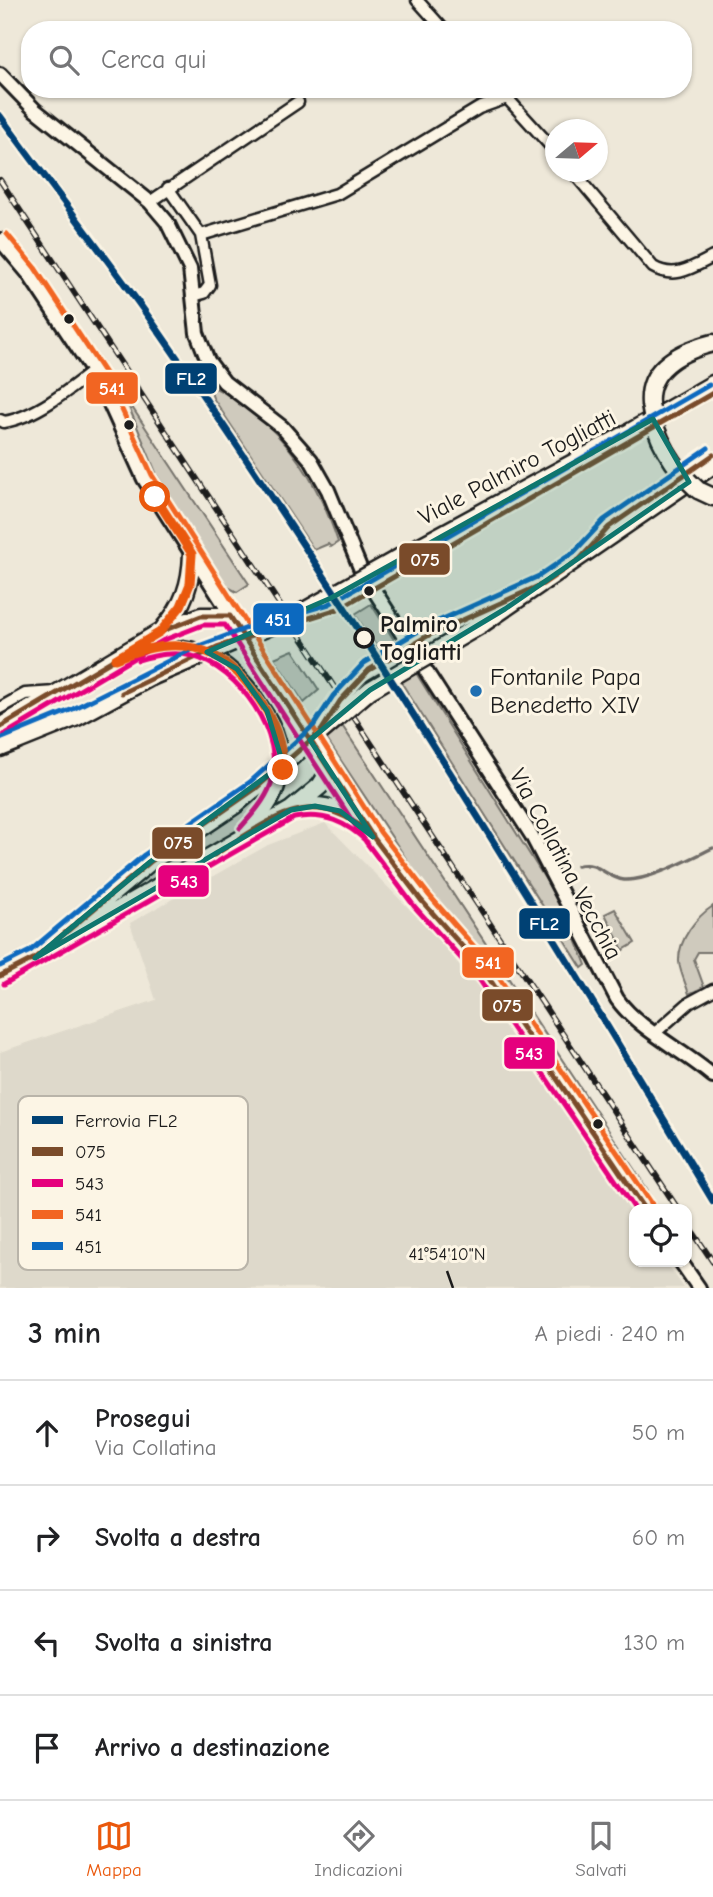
<!DOCTYPE html>
<html lang="it">
<meta charset="utf-8">
<style>
body{margin:0;font-family:"Comic Neue",sans-serif;background:#f6f6f6;color:#202124}
.controls{position:absolute;right:21px;bottom:21px;display:grid;overflow:hidden;border-radius:14px;box-shadow:0 2px 5px #0004}
.controls button{width:63px;height:63px;display:grid;place-items:center;padding:0;border:0;border-bottom:2px solid #e0e0e0;background:#fff;color:#202124;font:35px sans-serif}
.compass{position:absolute;left:545px;top:119px;width:63px;height:63px;border-radius:50%;background:#fff;box-shadow:0 2px 5px #0004;rotate:71deg}
.stop{position:absolute;width:21px;height:21px;margin:-16px;border:5px solid #ea580c;border-radius:50%;background:#fff}
.stop.end{background:#ea580c;border-color:#fff;box-shadow:0 2px 7px #0008}
.list{margin:0;padding:0;list-style:none}
h2{display:flex;justify-content:space-between;align-items:center;height:91px;margin:0;padding:0 28px;font-size:30px}
h2 small{font-size:23px;font-weight:400;color:#757577}
.list li{display:grid;grid-template-columns:46px 1fr auto;gap:21px;align-items:center;box-sizing:border-box;height:105px;padding:0 28px;border-top:2px solid #e0e0e0}
.list b{display:block;font-size:26px;white-space:nowrap}
.list p{margin:0;font-size:23px;white-space:nowrap;color:#757577}
.list em{font-size:23px;font-style:normal;color:#757577}
.icon{flex:none;width:38px;height:38px;fill:none;stroke:currentColor;stroke-width:2;stroke-linecap:round;stroke-linejoin:round}
.map{position:relative;flex:none;width:713px;height:1288px;overflow:hidden}
.search{position:absolute;background:#fff;box-shadow:0 2px 5px #0004;left:21px;right:21px;top:21px;height:77px;display:flex;align-items:center;gap:18px;box-sizing:border-box;padding:0 24px;border-radius:28px;color:#757577;font-size:26px}
.sheet{height:511px;background:#fff}
nav{display:flex;justify-content:space-around;align-items:center;box-sizing:border-box;height:98px;border-top:2px solid #e0e0e0;background:#fff;font-size:19px;color:#757577}
nav a{display:grid;justify-items:center;gap:4px}
nav .on{color:#ea580c}
.map>svg:first-child{display:block}
.built{fill:#ded9cb}
.green{fill:#cfcabd;stroke:#76736c;stroke-width:2}
.lines{fill:none;stroke-linecap:round;stroke-linejoin:round}
.stream{stroke:#6f6c67;stroke-width:3.5}
.minor-casing{stroke:#1c1c1c;stroke-width:15}
.tertiary-casing{stroke:#1c1c1c;stroke-width:18}
.primary-casing{stroke:#1c1c1c;stroke-width:21}
.minor{stroke:#fcf5e5;stroke-width:10}
.tertiary{stroke:#fcf5e5;stroke-width:12}
.primary{stroke:#fcf5e5;stroke-width:16}
.rail-casing{stroke:#1c1c1c;stroke-width:6}
.rail{stroke:#fcf5e5;stroke-width:3.5;stroke-dasharray:10;stroke-linecap:butt}
.primary-bridge-casing{stroke:#1c1c1c;stroke-width:21;stroke-linecap:butt}
.primary-bridge{stroke:#fcf5e5;stroke-width:16}
.bus-1-casing{stroke:#fcf5e5;stroke-width:10}
.bus-2-casing{stroke:#fcf5e5;stroke-width:10}
.bus-3-casing{stroke:#fcf5e5;stroke-width:10}
.bus-4-casing{stroke:#fcf5e5;stroke-width:10}
.bus-1{stroke:#7a4b2a;stroke-width:5}
.bus-2{stroke:#e5007d;stroke-width:5}
.bus-3{stroke:#f26522;stroke-width:5}
.bus-4{stroke:#0c69bf;stroke-width:5}
.rail-1-casing{stroke:#fcf5e5;stroke-width:12}
.rail-1{stroke:#004174;stroke-width:7}
.route{stroke:#ea580c;stroke-width:9}
.marked{fill:#0f766e;fill-opacity:0.2;stroke:#0f766e;stroke-width:5;stroke-linejoin:round}
.ticks{fill:none;stroke:#1c1c1c;stroke-width:2.5}
.bus-dot{fill:#1c1c1c;stroke:#fcf5e5;stroke-width:2.5}
.stop-dot{fill:#fcf5e5;stroke:#1c1c1c;stroke-width:3.5}
.poi-dot{fill:#1f6fb2;stroke:#fcf5e5;stroke-width:2.5}
.labels{text-anchor:middle;dominant-baseline:central;stroke-width:6;stroke-linejoin:round;paint-order:stroke}
.street-label{font-size:24px;fill:#1c1c1c;stroke:#fcf5e5}
.stop-label{font-size:24px;font-weight:bold;fill:#1c1c1c;stroke:#fcf5e5;text-anchor:start}
.poi-label{font-size:24px;fill:#1c1c1c;stroke:#fcf5e5;text-anchor:start}
.key{fill:#fcf5e5;stroke:#b9b4a9;stroke-width:2}
.key-label{font-size:19px;fill:#1c1c1c}
.ticks-label{font-size:18px;text-anchor:middle;fill:#1c1c1c;stroke:#fcf5e5;stroke-width:6;stroke-linejoin:round;paint-order:stroke}
.line-badge{stroke:#fcf5e5;stroke-width:2.5}
.badge-label{font-size:19px;text-anchor:middle;font-weight:bold;fill:#fff}
</style>
<div class="map">
<svg width="713" height="1288" viewBox="0 0 713 1288">
<rect width="100%" height="100%" fill="#eee8d9"/>
<filter id="ink" filterUnits="userSpaceOnUse"><feTurbulence type="fractalNoise" baseFrequency=".0143" numOctaves="2"/><feDisplacementMap in="SourceGraphic" scale="14" xChannelSelector="R" yChannelSelector="G"/><feConvolveMatrix kernelMatrix="1 2 1 2 8 2 1 2 1" color-interpolation-filters="sRGB"/></filter>
<g filter="url(#ink)">
<path class="built" d="M 325,823 L 428,928 L 491,1002 L 634,1214 L 634,1262 L 666,1262 L 684,1288 L 0,1288 L 0,1052 L 156,1000 L 130,923 L 268,845 Z"/>
<path class="green" d="M 209,386 C 222,389 232,398 242,405 C 292,440 319,485 338,542 L 331,547 L 328,544 L 314,550 L 213,398 Z
M 124,395 L 249,584 L 237,592 L 226,586 L 157,475 Z
M 371,604 L 396,643 L 381,653 L 355,614 Z
M 293,650 L 319,690 L 304,703 L 274,658 Z
M 416,673 L 564,909 L 586,965 L 582,968 L 401,682 Z
M 341,724 L 648,1190 L 647,1191 L 493,965 L 417,875 L 326,738 Z
M 277,781 L 263,809 L 243,828 L 112,905 L 156,866 Z
M 713,906 L 713,952 L 698,952 L 694,959 L 704,987 L 689,994 C 686,984 680,972 679,962 C 678,940 696,917 713,906 Z
M 615,909 L 635,943 L 623,950 L 605,914 Z"/>
<g class="lines">
<path class="stream" d="M 577,866 C 598,860 606,878 624,880 C 648,882 691,858 713,848"/>
<g class="minor-casing">
<path id="minor" d="M 417,0 L 444,30
M 499,89 L 556,152
M 573,172 L 653,267 C 675,280 693,267 713,257
M 168,188 L 201,235 L 210,285 L 204,293 L 193,296
M 150,202 L 298,102
M 201,235 L 337,194 L 479,108 L 507,98
M 0,420 L 4,422 C 35,417 69,390 93,371
M 138,651 C 194,634 230,657 261,702 C 277,725 288,755 280,783 C 275,802 264,815 251,828
M 0,708 L 25,694 L 56,692
M 656,1032 L 689,1003 L 713,990"/>
</g>
<g class="tertiary-casing">
<path id="tertiary" d="M 0,74 L 35,110 L 150,202 L 167,222 L 190,269 L 197,333 L 208,361 L 224,382 L 282,427 L 311,460 L 328,490 L 361,570 L 532,836 L 617,999 C 639,1030 683,1050 713,1076
M 0,240 L 28,273 L 99,380 L 144,479 L 373,837 L 421,900 L 484,971 L 645,1209
M 681,1262 L 699,1288"/>
</g>
<g class="primary-casing">
<path id="primary" d="M 650,404 C 647,367 682,351 713,343
M 698,490 L 713,497
M 422,545 L 630,432 L 713,384
M 482,624 L 713,465
M 164,628 C 184,605 191,584 192,554
M 0,727 L 160,632 L 201,616 L 230,616
M 0,748 L 77,717 L 151,677
M 294,809 C 325,800 353,813 373,837
M 70,929 L 150,862 L 235,805
M 35,958 L 291,810 L 320,786 L 330,770
M 0,976 L 42,953"/>
</g>
<use href="#minor" class="minor"/>
<use href="#tertiary" class="tertiary"/>
<use href="#primary" class="primary"/>
<g class="rail-casing">
<path id="rail" d="M 0,180 L 678,1209
M 687,1223 L 713,1262"/>
</g>
<use href="#rail" class="rail"/>
<g class="primary-bridge-casing">
<path id="primary-bridge" d="M 650,404 C 654,437 674,469 698,490
M 151,677 L 301,613 L 422,545
M 235,805 L 370,690 L 482,624"/>
</g>
<use href="#primary-bridge" class="primary-bridge"/>
<g class="bus-1-casing">
<path id="bus-1" d="M 122,693 L 217,647 L 338,609 L 713,393
M 0,727 L 160,632 L 201,616 L 230,616 L 373,837 L 421,900 L 484,971 L 645,1209
M 214,855 C 273,819 311,782 373,836
M 0,976 L 35,958 L 150,862 L 255,789 L 321,731 L 340,701 L 369,670 L 429,635 L 543,584 L 580,559 L 609,527 L 713,455"/>
</g>
<g class="bus-2-casing">
<path id="bus-2" d="M 138,660 C 156,655 174,651 192,656 C 239,668 286,736 271,784 C 265,801 252,815 240,828
M 4,735 L 164,640 L 203,625 L 225,625 L 366,842 L 414,906 L 477,976 L 635,1209
M 4,984 L 294,818 C 324,812 346,822 367,842"/>
</g>
<g class="bus-3-casing">
<path id="bus-3" d="M 7,234 L 35,268 L 106,375 L 152,475 L 380,832 L 428,894 L 491,966 L 652,1204"/>
</g>
<g class="bus-4-casing">
<path id="bus-4" d="M 0,739 L 73,709 L 196,647 L 247,628 L 329,604 L 709,385
M 0,966 L 30,951 L 144,855 L 250,782 L 314,725 L 333,696 L 364,663 L 425,627 L 539,576 L 574,552 L 604,520 L 708,448"/>
</g>
<use href="#bus-1" class="bus-1"/>
<use href="#bus-2" class="bus-2"/>
<use href="#bus-3" class="bus-3"/>
<use href="#bus-4" class="bus-4"/>
<g class="rail-1-casing">
<path id="rail-1" d="M 0,116 C 51,186 105,255 155,326 C 353,610 535,905 713,1201"/>
</g>
<use href="#rail-1" class="rail-1"/>
</g>
</g>
<g class="lines" filter="url(#ink)">
<path class="route" d="M 155,497 L 192,554 L 190,584 L 181,606 L 160,632 L 115,659 C 178,634 220,642 259,699 C 274,720 283,744 283,770"/>
</g>
<path class="marked" d="M 653,419 L 689,482 L 505,609 L 370,690 L 310,740 L 373,837 L 340,811 L 315,806 L 291,810 L 35,958 L 150,862 L 283,764 L 267,711 L 237,669 L 207,652 L 331,598 Z"/>
<path class="ticks" d="M 447,1271 L 453,1288"/>
<g class="bus-dot">
<circle cx="69" cy="319" r="6"/>
<circle cx="129" cy="425" r="6"/>
<circle cx="369" cy="591" r="6"/>
<circle cx="598" cy="1124" r="6"/>
</g>
<circle class="stop-dot" cx="364" cy="638" r="9"/>
<circle class="poi-dot" cx="476" cy="691" r="7"/>
<g class="labels">
<g class="street-label">
<text transform="translate(517 467) rotate(-28)">Viale Palmiro Togliatti</text>
<text transform="translate(566 864) rotate(62)">Via Collatina Vecchia</text>
</g>
<g class="stop-label">
<text x="380" y="624">Palmiro<tspan x="380" dy="28">Togliatti</tspan></text>
</g>
<g class="poi-label">
<text x="490" y="677">Fontanile Papa<tspan x="490" dy="28">Benedetto XIV</tspan></text>
</g>
</g>
<rect x="18" y="1096" width="230" height="174" rx="10" class="key"/>
<rect x="32" y="1116" width="31" height="8" fill="#004174"/>
<rect x="32" y="1147" width="31" height="9" fill="#7a4b2a"/>
<rect x="32" y="1179" width="31" height="8" fill="#e5007d"/>
<rect x="32" y="1210" width="31" height="9" fill="#f26522"/>
<rect x="32" y="1242" width="31" height="8" fill="#0c69bf"/>
<g class="key-label">
<text x="75" y="1127">Ferrovia FL2</text>
<text x="75" y="1158">075</text>
<text x="75" y="1190">543</text>
<text x="75" y="1221">541</text>
<text x="75" y="1253">451</text>
</g>
<g class="ticks-label">
<text x="447" y="1260">41°54'10"N</text>
</g>
<g class="line-badge">
<rect x="164" y="362" width="54" height="33" rx="7" fill="#004174"/>
<rect x="85" y="371" width="54" height="34" rx="7" fill="#f26522"/>
<rect x="398" y="542" width="53" height="34" rx="7" fill="#7a4b2a"/>
<rect x="252" y="602" width="53" height="34" rx="7" fill="#0c69bf"/>
<rect x="151" y="826" width="53" height="34" rx="7" fill="#7a4b2a"/>
<rect x="157" y="864" width="53" height="34" rx="7" fill="#e5007d"/>
<rect x="518" y="907" width="53" height="33" rx="7" fill="#004174"/>
<rect x="461" y="946" width="54" height="33" rx="7" fill="#f26522"/>
<rect x="481" y="988" width="53" height="34" rx="7" fill="#7a4b2a"/>
<rect x="503" y="1036" width="53" height="34" rx="7" fill="#e5007d"/>
</g>
<g class="badge-label">
<text x="191" y="385">FL2</text>
<text x="112" y="395">541</text>
<text x="425" y="566">075</text>
<text x="278" y="626">451</text>
<text x="178" y="849">075</text>
<text x="184" y="888">543</text>
<text x="544" y="930">FL2</text>
<text x="488" y="969">541</text>
<text x="507" y="1012">075</text>
<text x="529" y="1060">543</text>
</g>
</svg>
<div class="controls">
<button><svg class="icon" aria-label="locate" viewBox="0 0 24 24"><circle cx="12" cy="12" r="6"/><path d="M12 2v4M12 18v4M2 12h4M18 12h4"/></svg></button>
</div>
<svg class="compass" viewBox="-18 -18 36 36"><path d="M0-13l5 13h-10z" fill="#e53935"/><path d="M0 13l5-13h-10z" fill="#757577"/></svg>
<div class="stop" style="left:155px;top:497px"></div>
<div class="stop end" style="left:283px;top:770px"></div>
<div class="search"><svg class="icon" aria-label="search" viewBox="0 0 24 24"><circle cx="10" cy="10" r="6"/><path d="M15 15l6 6"/></svg>Cerca qui</div>
</div>
<section class="sheet">
<h2>3 min<small>A piedi · 240 m</small></h2>
<ul class="list">
<li><svg class="icon" aria-label="ahead" viewBox="0 0 24 24"><path d="M12 20V5M6 11l6-6 6 6"/></svg><div><b>Prosegui</b><p>Via Collatina</p></div><em>50 m</em></li>
<li><svg class="icon" aria-label="right" viewBox="0 0 24 24"><path d="M7 20v-9h11M14 6l5 5-5 5"/></svg><div><b>Svolta a destra</b></div><em>60 m</em></li>
<li><svg class="icon" aria-label="left" viewBox="0 0 24 24"><path d="M17 20v-9H6M10 6l-5 5 5 5"/></svg><div><b>Svolta a sinistra</b></div><em>130 m</em></li>
<li><svg class="icon" aria-label="arrive" viewBox="0 0 24 24"><path d="M6 21V4h12l-3 4 3 4H6"/></svg><div><b>Arrivo a destinazione</b></div></li>
</ul>
</section>
<nav>
<a class="on"><svg class="icon" aria-label="map" viewBox="0 0 24 24"><path d="M3 6l6-2 6 2 6-2v14l-6 2-6-2-6 2zM9 4v14M15 6v14"/></svg>Mappa</a>
<a><svg class="icon" aria-label="directions" viewBox="0 0 24 24"><path d="M12 3l9 9-9 9-9-9zM9 14v-3h6M13 9l2 2-2 2"/></svg>Indicazioni</a>
<a><svg class="icon" aria-label="saved" viewBox="0 0 24 24"><path d="M7 4h10v16l-5-4-5 4z"/></svg>Salvati</a>
</nav>
